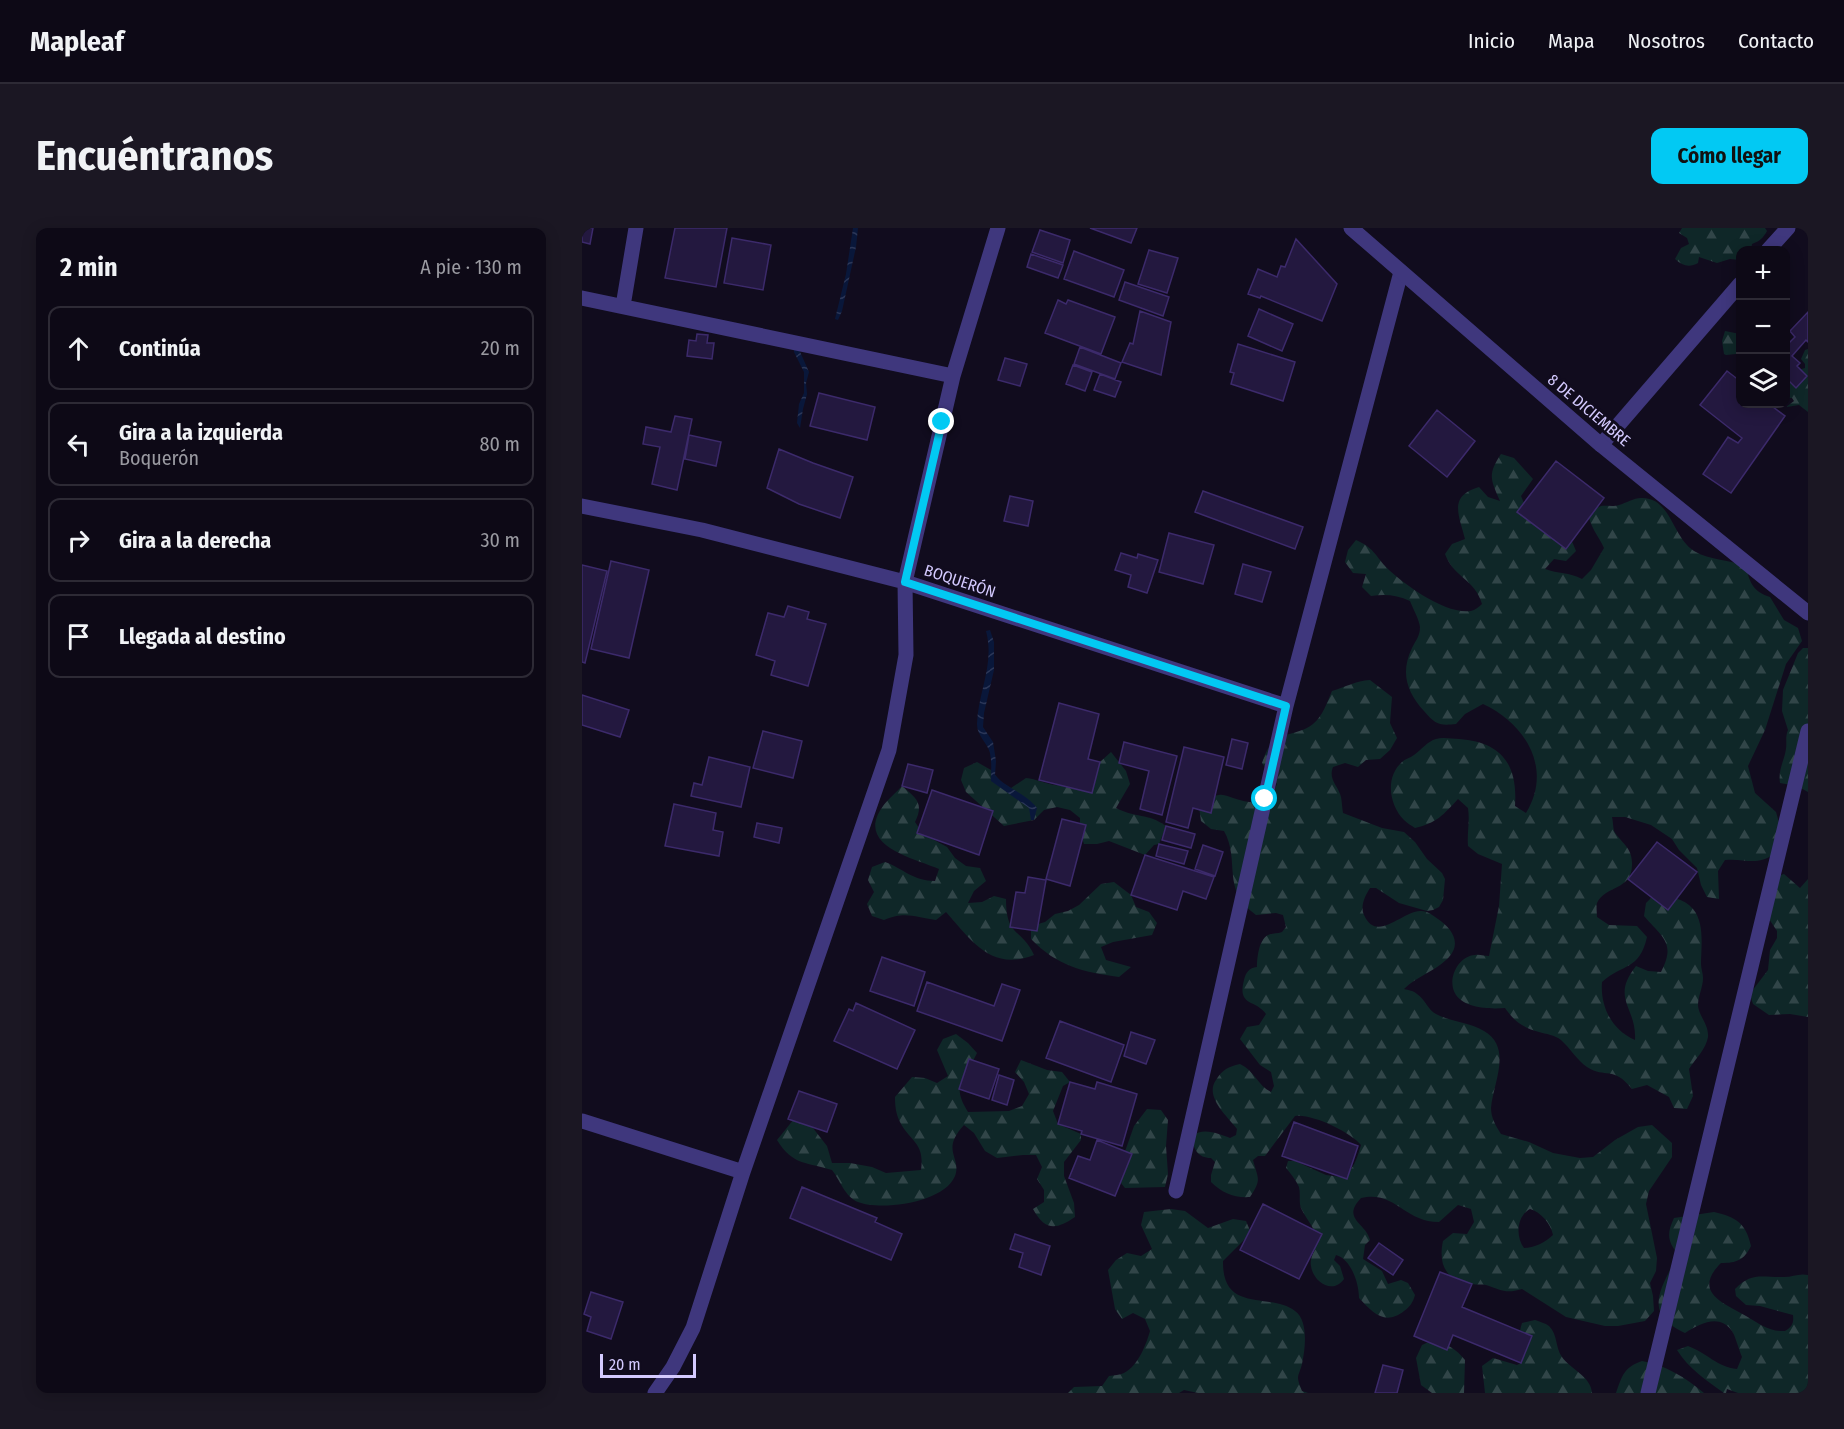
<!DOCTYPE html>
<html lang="es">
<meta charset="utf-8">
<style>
body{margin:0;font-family:"Fira Sans Condensed",sans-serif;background:#1b1723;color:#f1f3f6}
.controls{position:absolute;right:18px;top:18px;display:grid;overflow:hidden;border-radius:12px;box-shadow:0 3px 15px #0003}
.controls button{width:54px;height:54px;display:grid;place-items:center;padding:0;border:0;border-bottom:2px solid #2d2a35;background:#0d0916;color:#f1f3f6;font:30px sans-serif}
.scale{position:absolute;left:18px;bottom:15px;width:96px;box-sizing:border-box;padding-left:6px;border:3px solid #d4caff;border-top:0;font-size:16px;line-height:21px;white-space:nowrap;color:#d4caff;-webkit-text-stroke:4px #110c1e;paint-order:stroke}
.stop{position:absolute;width:18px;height:18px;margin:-14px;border:4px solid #02c9f3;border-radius:50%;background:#fff}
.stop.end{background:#02c9f3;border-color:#fff;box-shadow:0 2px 6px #0008}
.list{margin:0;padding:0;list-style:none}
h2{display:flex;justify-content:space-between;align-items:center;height:78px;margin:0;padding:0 24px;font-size:26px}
h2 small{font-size:20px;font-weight:400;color:#9a9aa1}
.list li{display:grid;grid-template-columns:39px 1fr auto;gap:18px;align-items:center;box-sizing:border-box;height:84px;margin:0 12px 12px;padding:0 12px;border:2px solid #2d2a35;border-radius:12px}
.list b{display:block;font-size:22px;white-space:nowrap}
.list p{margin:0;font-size:20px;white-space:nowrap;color:#9a9aa1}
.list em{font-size:20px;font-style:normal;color:#9a9aa1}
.icon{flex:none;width:33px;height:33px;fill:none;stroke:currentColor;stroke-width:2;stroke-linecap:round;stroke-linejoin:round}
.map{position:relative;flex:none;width:1226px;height:1165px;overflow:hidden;border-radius:12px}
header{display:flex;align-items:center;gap:36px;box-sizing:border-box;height:84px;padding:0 30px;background:#0d0916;border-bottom:2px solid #2d2a35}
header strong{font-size:28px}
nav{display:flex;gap:33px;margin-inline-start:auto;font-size:21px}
.intro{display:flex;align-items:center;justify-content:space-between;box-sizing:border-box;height:144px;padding:0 36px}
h1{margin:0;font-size:42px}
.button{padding:15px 27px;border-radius:12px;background:#02c9f3;color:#111;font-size:21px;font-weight:700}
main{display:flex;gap:36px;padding:0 36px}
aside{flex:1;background:#0d0916;border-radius:12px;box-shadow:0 3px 15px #0003}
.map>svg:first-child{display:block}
.forest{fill:url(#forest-firs);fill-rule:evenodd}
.water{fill:url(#water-waves)}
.building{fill:#23183f;stroke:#3c2a6b;stroke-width:1.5}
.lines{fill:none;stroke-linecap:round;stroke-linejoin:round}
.minor{stroke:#3f377d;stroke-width:15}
.tertiary{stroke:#3f377d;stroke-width:15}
.route{stroke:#02c9f3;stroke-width:8}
.labels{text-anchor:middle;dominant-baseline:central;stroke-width:6;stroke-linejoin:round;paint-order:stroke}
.street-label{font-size:16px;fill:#d4caff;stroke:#110c1e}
</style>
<header>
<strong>Mapleaf</strong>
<nav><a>Inicio</a><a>Mapa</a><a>Nosotros</a><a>Contacto</a></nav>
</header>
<div class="intro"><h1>Encuéntranos</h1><a class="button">Cómo llegar</a></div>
<main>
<aside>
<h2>2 min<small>A pie · 130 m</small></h2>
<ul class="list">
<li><svg class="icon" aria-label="ahead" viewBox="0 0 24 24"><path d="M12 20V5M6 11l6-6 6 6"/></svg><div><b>Continúa</b></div><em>20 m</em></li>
<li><svg class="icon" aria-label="left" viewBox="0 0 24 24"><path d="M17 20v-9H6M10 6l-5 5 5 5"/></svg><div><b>Gira a la izquierda</b><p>Boquerón</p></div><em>80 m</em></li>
<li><svg class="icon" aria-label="right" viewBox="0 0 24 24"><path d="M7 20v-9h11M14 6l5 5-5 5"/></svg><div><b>Gira a la derecha</b></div><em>30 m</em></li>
<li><svg class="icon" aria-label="arrive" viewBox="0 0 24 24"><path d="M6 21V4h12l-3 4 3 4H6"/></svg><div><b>Llegada al destino</b></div></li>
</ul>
</aside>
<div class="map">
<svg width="1226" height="1165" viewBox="0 0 1226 1165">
<defs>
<pattern id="forest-firs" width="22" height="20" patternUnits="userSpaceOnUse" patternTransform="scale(1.5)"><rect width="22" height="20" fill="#0f2728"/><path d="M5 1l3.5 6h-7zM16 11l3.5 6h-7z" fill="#314548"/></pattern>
<pattern id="water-waves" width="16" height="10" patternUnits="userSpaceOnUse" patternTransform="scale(1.5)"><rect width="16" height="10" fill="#09173a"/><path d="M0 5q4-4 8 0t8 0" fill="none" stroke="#2c3758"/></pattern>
</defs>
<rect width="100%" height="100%" fill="#110c1e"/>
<path class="forest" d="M 1100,0 L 1183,0 L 1185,3 C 1181,10 1178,13 1170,16 L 1169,22 L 1158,22 L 1158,32 L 1148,31 L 1135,35 L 1117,29 L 1116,35 C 1107,40 1101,38 1093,31 L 1099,20 L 1107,16 L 1105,10 L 1097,5 Z
M 1143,103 L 1158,106 L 1158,132 L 1154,126 L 1144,127 L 1142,126 L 1140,113 Z
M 1226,121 L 1226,184 L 1217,177 L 1204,179 L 1212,173 L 1210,170 L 1204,170 L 1204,146 L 1223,140 L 1223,136 L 1219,131 L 1223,122 Z
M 919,226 L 932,230 L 951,251 L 939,268 L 944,280 L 989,311 L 994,323 L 984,333 L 972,331 L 963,341 C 976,346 987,344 1000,351 L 1009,342 L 1022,320 C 1016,307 1008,299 1006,285 C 1010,283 1014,280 1019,278 C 1024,277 1031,279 1037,277 C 1044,275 1052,270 1059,270 C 1089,269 1090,309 1112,323 C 1128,333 1148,331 1164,339 C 1168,356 1172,364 1188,369 L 1202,392 L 1216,400 L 1220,413 L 1204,436 L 1183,502 L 1166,538 L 1173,565 L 1194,584 L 1198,598 L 1194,625 C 1173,639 1165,630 1143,632 L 1136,643 L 1137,671 L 1125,669 L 1119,657 L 1115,640 L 1097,622 L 1090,611 L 1069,597 L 1043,589 L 1030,589 C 1031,593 1031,599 1032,603 C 1039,615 1050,619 1050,635 C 1051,663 1023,657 1015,675 C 1014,679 1015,685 1015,689 L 1027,697 L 1055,698 L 1065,709 C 1057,743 1041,735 1020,754 C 1018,779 1030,802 1053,812 C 1055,779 1028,771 1054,738 L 1066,743 L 1079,744 C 1094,715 1081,710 1062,688 L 1064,675 L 1073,666 C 1086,668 1102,670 1111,681 C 1123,695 1119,720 1119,736 C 1119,741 1121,745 1121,750 C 1121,759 1116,768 1116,778 C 1117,788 1127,797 1126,809 C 1124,821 1114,830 1107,841 L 1111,868 L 1105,881 L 1092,880 L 1087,869 L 1065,857 L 1050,861 C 1031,837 1024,851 1005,839 C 995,832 988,820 979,812 C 973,807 964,806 957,804 C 941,800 932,793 923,780 C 909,781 884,781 874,767 C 864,752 876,728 893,727 C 897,726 903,728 907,728 L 917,678 L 920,636 L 896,626 L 886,618 C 885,605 888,593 886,580 L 876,571 C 861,587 855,595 833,600 C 830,598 825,595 822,592 C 807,577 803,549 820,534 C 823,531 828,530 832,527 C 839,522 846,513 854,511 C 861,509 870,511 877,511 C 919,514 936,536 933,578 L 944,585 C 971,541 944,496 901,476 L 883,486 L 874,496 C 857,498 853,496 842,483 C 825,464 818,445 830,420 C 834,412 838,408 838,399 C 837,391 831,381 828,373 C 815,367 804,366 789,368 L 780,359 L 784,346 L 771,345 L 763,334 L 766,322 L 774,312 C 792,320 792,326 804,339 C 821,356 864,387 889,383 C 893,382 897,379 900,376 C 893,351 872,350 863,326 L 870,316 L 883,311 C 877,287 866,268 897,259 L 906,269 L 918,273 C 909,252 905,247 919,226 Z
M 1221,420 L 1226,420 L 1226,564 L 1215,558 L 1198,555 C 1196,541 1202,534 1204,521 C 1205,514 1203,509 1206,502 L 1200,483 L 1201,462 L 1216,425 Z
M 788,452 L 810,469 L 808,495 L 815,510 L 808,522 L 798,531 L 784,532 L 776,539 L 763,535 L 751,539 C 746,552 756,557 759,569 C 760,574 760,580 761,585 L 800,600 L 822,604 L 833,614 L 845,631 L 860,645 L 863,651 L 861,672 L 857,679 L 851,682 L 845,683 L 817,675 L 794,660 L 788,660 C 783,668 778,678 782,687 C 795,716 821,682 839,683 C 846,683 850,687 856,691 C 871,701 881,717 864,732 C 851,744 834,749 822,761 C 826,762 832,763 835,766 C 843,771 846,782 854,786 C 869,794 887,794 902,803 C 931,820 911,855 909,880 C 909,890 914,898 919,906 L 947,914 L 971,925 L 998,930 L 1011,929 L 1033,912 L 1056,899 L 1070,897 L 1090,915 L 1090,929 L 1067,963 L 1064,976 L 1075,1030 L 1074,1043 L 1068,1055 L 1071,1068 L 1072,1083 L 1063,1093 L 1036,1098 L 1023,1098 L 984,1089 L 940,1061 C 923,1066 920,1062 904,1057 C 900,1056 895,1057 890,1056 C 864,1053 856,1037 861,1013 L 871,1005 L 885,1006 L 892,994 L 889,981 L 876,977 L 857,994 C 822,994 813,962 779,970 C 759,991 784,995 788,1012 L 783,1017 L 781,1031 L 800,1043 L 806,1056 L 819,1052 L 826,1055 L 833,1067 C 831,1074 828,1079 822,1083 C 803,1098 791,1085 777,1070 C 777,1055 769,1031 754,1027 L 752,1032 L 758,1038 L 762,1051 C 751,1067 731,1054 729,1038 C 727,1029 735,1021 735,1011 C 733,1000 725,992 720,982 C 716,975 719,967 717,959 C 714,952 709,946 704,940 L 706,933 L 713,933 L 744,947 L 759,949 C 772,943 775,930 779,917 C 769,904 729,885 713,888 L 683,928 L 676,928 L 671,932 C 676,951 680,951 668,969 C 652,970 640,965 629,954 L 629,947 L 633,934 L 629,930 C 616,930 611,921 610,908 C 622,899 636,906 648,910 L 654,907 L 655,901 C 646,889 622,869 634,852 C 641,841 646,839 658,836 C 672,842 676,858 689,864 L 692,858 L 689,844 L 678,837 L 658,811 L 665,799 L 677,797 L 684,786 C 674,771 655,779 662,752 C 664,744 667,740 675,739 C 675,730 677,711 686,707 C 690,705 695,706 700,704 L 704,699 L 701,687 L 694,685 L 674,687 C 638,661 659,633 642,603 L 629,601 L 619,593 L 617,579 C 623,574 629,568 637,567 C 642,566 647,569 651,570 C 672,577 687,578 695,556 L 680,535 C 691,498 710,512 731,496 C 741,488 745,474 750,463 C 763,459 774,453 788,452 ZM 948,981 C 959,984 969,996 971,1007 C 964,1014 952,1020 942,1020 C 933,1008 935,988 948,981 Z
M 529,524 L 544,543 L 548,556 L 534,580 C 553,590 566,585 584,598 L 577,616 L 572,617 L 563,627 L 527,613 L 515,616 L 502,616 L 498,604 L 498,590 L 488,582 L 475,579 L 462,582 L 452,592 L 422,598 L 384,564 L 379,552 L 382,540 L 395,534 L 409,542 L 419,554 L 429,560 L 444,550 C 454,551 462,555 472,557 C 485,559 501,551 514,547 L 518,534 Z
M 320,558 C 335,571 342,575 333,594 L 341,606 L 365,619 L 373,630 L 384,638 L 398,640 L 404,653 L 392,663 L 386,675 L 400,674 L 412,668 L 424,671 C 424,710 440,700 452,727 C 409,744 389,712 364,684 L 354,692 C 333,689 323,683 302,692 L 290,688 L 285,676 L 292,664 L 286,652 L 290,639 L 303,634 C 322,641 331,653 353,653 L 357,641 C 332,630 272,618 301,578 C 306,571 314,565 320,558 Z
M 1202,646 L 1218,660 L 1226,651 L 1226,789 L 1208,786 L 1187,787 L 1171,776 L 1169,770 L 1170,763 L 1186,742 L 1188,722 L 1195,710 L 1195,703 L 1187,691 L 1192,649 Z
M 532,654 L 549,667 L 554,679 L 567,684 L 575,695 L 570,707 L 531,714 L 519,719 L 524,732 L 549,739 L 537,749 C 501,744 475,738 449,711 L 449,698 L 463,694 L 473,686 L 486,683 L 497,677 L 519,656 Z
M 374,806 L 386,815 L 395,825 C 383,850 368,856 386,884 L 427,883 L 440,878 L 447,866 L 442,854 L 433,844 L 439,832 L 465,842 L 480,844 L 488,854 L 481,858 L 471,883 L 476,896 L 499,906 L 499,912 L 482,934 L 482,948 L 492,975 L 493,989 C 474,1002 463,1003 451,981 L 462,974 L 462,962 L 455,951 L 460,939 L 454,927 L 441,927 L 415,930 L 403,923 L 392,905 L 382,897 C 358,923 380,929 373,948 C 362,975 299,983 276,974 C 263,969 258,952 250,942 C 225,934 211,938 195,912 L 212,891 L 227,895 L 245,918 L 250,935 L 268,935 L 290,939 L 304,945 L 339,942 C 343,914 328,914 318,894 C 314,886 313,878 313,869 L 330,849 L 343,850 L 355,855 L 366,848 L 355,822 L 361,811 Z
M 565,881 L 579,882 L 586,892 L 584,918 L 586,946 L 583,959 L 543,960 L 534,949 L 552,898 Z
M 589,981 L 603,983 L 626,1000 L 651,991 L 664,993 L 669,1005 L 641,1033 C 640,1086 688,1064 713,1083 C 727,1093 723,1122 720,1136 C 719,1141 716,1146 716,1150 C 716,1154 719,1160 720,1163 L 726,1165 L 616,1165 L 602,1162 L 597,1165 L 486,1165 L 492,1159 L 520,1158 L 527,1148 C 532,1147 538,1147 542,1145 C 556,1138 564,1117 568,1103 L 563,1091 L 551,1085 L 540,1091 L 533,1081 L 526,1042 L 534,1032 L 545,1025 L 559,1028 L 570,1021 L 559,997 L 562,984 Z
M 1132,984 C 1154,989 1164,995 1169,1018 C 1162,1032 1155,1035 1139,1035 C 1110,1064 1141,1075 1164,1088 C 1178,1096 1187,1104 1203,1103 C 1210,1099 1212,1095 1211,1087 L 1178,1078 L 1164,1077 L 1154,1068 L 1153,1061 C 1170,1043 1181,1050 1202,1049 C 1211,1049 1217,1045 1226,1047 L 1226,1165 L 1156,1165 L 1145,1161 L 1144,1165 L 1142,1165 C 1124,1152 1107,1141 1095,1122 L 1106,1118 C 1125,1125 1135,1139 1155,1141 L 1160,1129 C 1157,1122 1153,1107 1150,1103 C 1137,1085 1118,1096 1103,1105 C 1058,1085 1081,1058 1096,1026 C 1085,1013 1085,1005 1092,990 Z
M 953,1092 C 958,1094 963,1095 967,1098 C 976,1107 973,1119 980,1129 C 988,1141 1009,1148 1010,1165 L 903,1165 L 900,1138 L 911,1130 L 935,1137 L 939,1135 C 939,1120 935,1110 940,1095 Z
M 851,1112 C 866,1116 874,1121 883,1132 L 882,1165 L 850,1165 L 839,1157 L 834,1130 L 840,1117 Z
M 1060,1133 C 1084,1137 1104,1150 1122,1165 L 1034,1165 C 1040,1148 1042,1139 1060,1133 Z"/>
<path class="water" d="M 271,0 L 276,0 L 274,19 L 260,83 L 256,92 L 253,91 L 264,46 Z
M 212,117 L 215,117 L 227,144 L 224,155 L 225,166 L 221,181 L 218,200 L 215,195 L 217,176 L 222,165 L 222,144 L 212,124 Z
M 408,402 L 412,414 L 412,442 L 402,485 L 401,499 L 411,514 L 414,533 L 413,547 C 425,561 444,565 455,580 L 452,592 L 449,592 L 447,580 L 409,553 C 409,544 410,534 408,525 C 405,514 395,508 395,496 C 396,464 413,436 404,403 Z"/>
<path class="building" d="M 0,0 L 11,0 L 8,16 L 0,14 Z
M 93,0 L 145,0 L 134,59 L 83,50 Z
M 508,0 L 555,0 L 549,15 Z
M 458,2 L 488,12 L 481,35 L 450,24 Z
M 150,10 L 189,17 L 181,62 L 142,55 Z
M 714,11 L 755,56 L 740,93 L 679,68 L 678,70 L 666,66 L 676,41 L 695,49 L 699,38 L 703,39 Z
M 567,22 L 596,30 L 585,65 L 556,56 Z
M 492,23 L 542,42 L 532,69 L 482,51 Z
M 449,26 L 481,37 L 476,50 L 445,39 Z
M 543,54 L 587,69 L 581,88 L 537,72 Z
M 476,72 L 484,76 L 486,72 L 533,89 L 519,126 L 463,105 Z
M 677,81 L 711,96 L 700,123 L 666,108 Z
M 558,83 L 589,94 L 579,147 L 540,134 L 548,115 L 551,116 Z
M 1226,84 L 1226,114 L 1224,112 L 1210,128 L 1218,135 L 1215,138 L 1225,148 L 1214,160 L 1204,150 L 1204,112 L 1207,115 L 1213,109 L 1208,103 Z
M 115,106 L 126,107 L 125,115 L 132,115 L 130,131 L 105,128 L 107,112 L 114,113 Z
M 656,116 L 713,134 L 701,173 L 649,156 L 652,145 L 648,144 Z
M 498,119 L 539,135 L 533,151 L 492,136 Z
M 423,130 L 445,136 L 438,158 L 416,152 Z
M 491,137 L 510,144 L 503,163 L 484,156 Z
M 1145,143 L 1158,153 L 1158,176 L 1187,176 L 1203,188 L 1149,265 L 1121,246 L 1146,209 L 1156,215 L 1160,210 L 1118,177 Z
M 518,146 L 539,154 L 533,169 L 512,162 Z
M 237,165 L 293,179 L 285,212 L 228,198 Z
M 855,182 L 893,213 L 865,249 L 827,218 Z
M 93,188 L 110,191 L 95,262 L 70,256 L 78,219 L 61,216 L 64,199 L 89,204 Z
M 107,207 L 139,214 L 134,238 L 103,231 Z
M 197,221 L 231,235 L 271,249 L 258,290 L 217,276 L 185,260 Z
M 974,233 L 1022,270 L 984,321 L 935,284 Z
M 621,263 L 721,299 L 713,321 L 613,284 Z
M 428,268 L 451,273 L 446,298 L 422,293 Z
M 587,305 L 632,317 L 621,356 L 577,344 Z
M 539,325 L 555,330 L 556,326 L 576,332 L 565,365 L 546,359 L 549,347 L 533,342 Z
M 29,333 L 67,342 L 47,430 L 9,421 Z
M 661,336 L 689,344 L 680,374 L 653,366 Z
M 0,337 L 25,343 L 3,435 L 0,434 Z
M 206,378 L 227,384 L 225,391 L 244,396 L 226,458 L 189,447 L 193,433 L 174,427 L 186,385 L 202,389 Z
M 0,467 L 47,482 L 38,509 L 0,497 Z
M 477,475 L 517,486 L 506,531 L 518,534 L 510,565 L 457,552 Z
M 181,503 L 220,513 L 211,550 L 171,540 Z
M 650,511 L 666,515 L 660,541 L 644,537 Z
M 542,514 L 595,528 L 580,587 L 558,581 L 567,543 L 537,535 Z
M 602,519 L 642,529 L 629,585 L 611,580 L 606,600 L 584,594 Z
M 127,529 L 168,539 L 159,579 L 109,568 L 112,555 L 120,557 Z
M 326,536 L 351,542 L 345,565 L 320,558 Z
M 350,562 L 411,583 L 397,627 L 335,605 Z
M 92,576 L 134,585 L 131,602 L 141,604 L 137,628 L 83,618 Z
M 480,591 L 504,597 L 488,658 L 464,651 Z
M 175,595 L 200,600 L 197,615 L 172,609 Z
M 584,598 L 613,606 L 609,620 L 580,612 Z
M 1075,614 L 1115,644 L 1086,682 L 1046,651 Z
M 577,616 L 606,623 L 602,636 L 574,628 Z
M 621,617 L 641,624 L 633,648 L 613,641 Z
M 563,627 L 632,649 L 624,671 L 601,663 L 595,682 L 549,667 Z
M 446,649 L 464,652 L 455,703 L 428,699 L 434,664 L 443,665 Z
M 300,729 L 343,744 L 332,778 L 288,763 Z
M 345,754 L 412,778 L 420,756 L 438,762 L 420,813 L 335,783 Z
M 274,775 L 333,802 L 315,841 L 252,813 L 267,781 L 271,783 Z
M 478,793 L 542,817 L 529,854 L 464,830 Z
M 549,804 L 573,812 L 564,836 L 542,828 Z
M 387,831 L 417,841 L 407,871 L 377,861 Z
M 417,847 L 432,852 L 425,877 L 410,872 Z
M 488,854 L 513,861 L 515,854 L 555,866 L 540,918 L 499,906 L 500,903 L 476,896 Z
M 217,863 L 255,876 L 245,904 L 206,891 Z
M 712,894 L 776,918 L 765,951 L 700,928 Z
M 515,912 L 550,926 L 533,968 L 487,950 L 496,928 L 508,932 Z
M 220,959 L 295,990 L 293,994 L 320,1006 L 309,1032 L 208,990 Z
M 681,976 L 740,1006 L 717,1051 L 658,1022 Z
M 433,1006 L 468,1018 L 459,1047 L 437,1039 L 441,1025 L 428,1021 Z
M 797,1015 L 821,1032 L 811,1047 L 786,1030 Z
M 858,1044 L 890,1056 L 880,1079 L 950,1108 L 939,1135 L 871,1107 L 865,1122 L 832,1108 Z
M 9,1064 L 41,1074 L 29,1111 L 5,1103 L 9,1089 L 2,1086 Z
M 801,1137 L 821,1142 L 815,1165 L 793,1165 Z"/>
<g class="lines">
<path class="minor" d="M 1186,22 L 1206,0
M 0,70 L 371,148
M 41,78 L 54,0
M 1019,217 L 1158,56
M 0,278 L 120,302 L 323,354 L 704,478
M 0,893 L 161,944
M 594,963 L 704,478 L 819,44
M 73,1165 L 91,1139 L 111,1100 L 161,944 L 307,522 L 324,427 L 323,354 L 371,148 L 416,0
M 1066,1165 L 1226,503"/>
<path class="tertiary" d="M 769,0 L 1019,217 L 1226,385"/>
</g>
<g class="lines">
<path class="route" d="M 360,194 L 323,354 L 704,478 L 683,571"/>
</g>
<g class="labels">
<g class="street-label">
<text transform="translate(1007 182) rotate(40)">8 DE DICIEMBRE</text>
<text transform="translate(378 353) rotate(18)">BOQUERÓN</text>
</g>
</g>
</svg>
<div class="controls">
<button>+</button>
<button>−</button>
<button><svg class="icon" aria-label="layers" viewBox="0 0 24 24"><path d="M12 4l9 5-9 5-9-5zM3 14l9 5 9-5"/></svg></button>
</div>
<div class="scale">20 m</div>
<div class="stop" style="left:683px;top:571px"></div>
<div class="stop end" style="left:360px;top:194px"></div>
</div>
</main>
